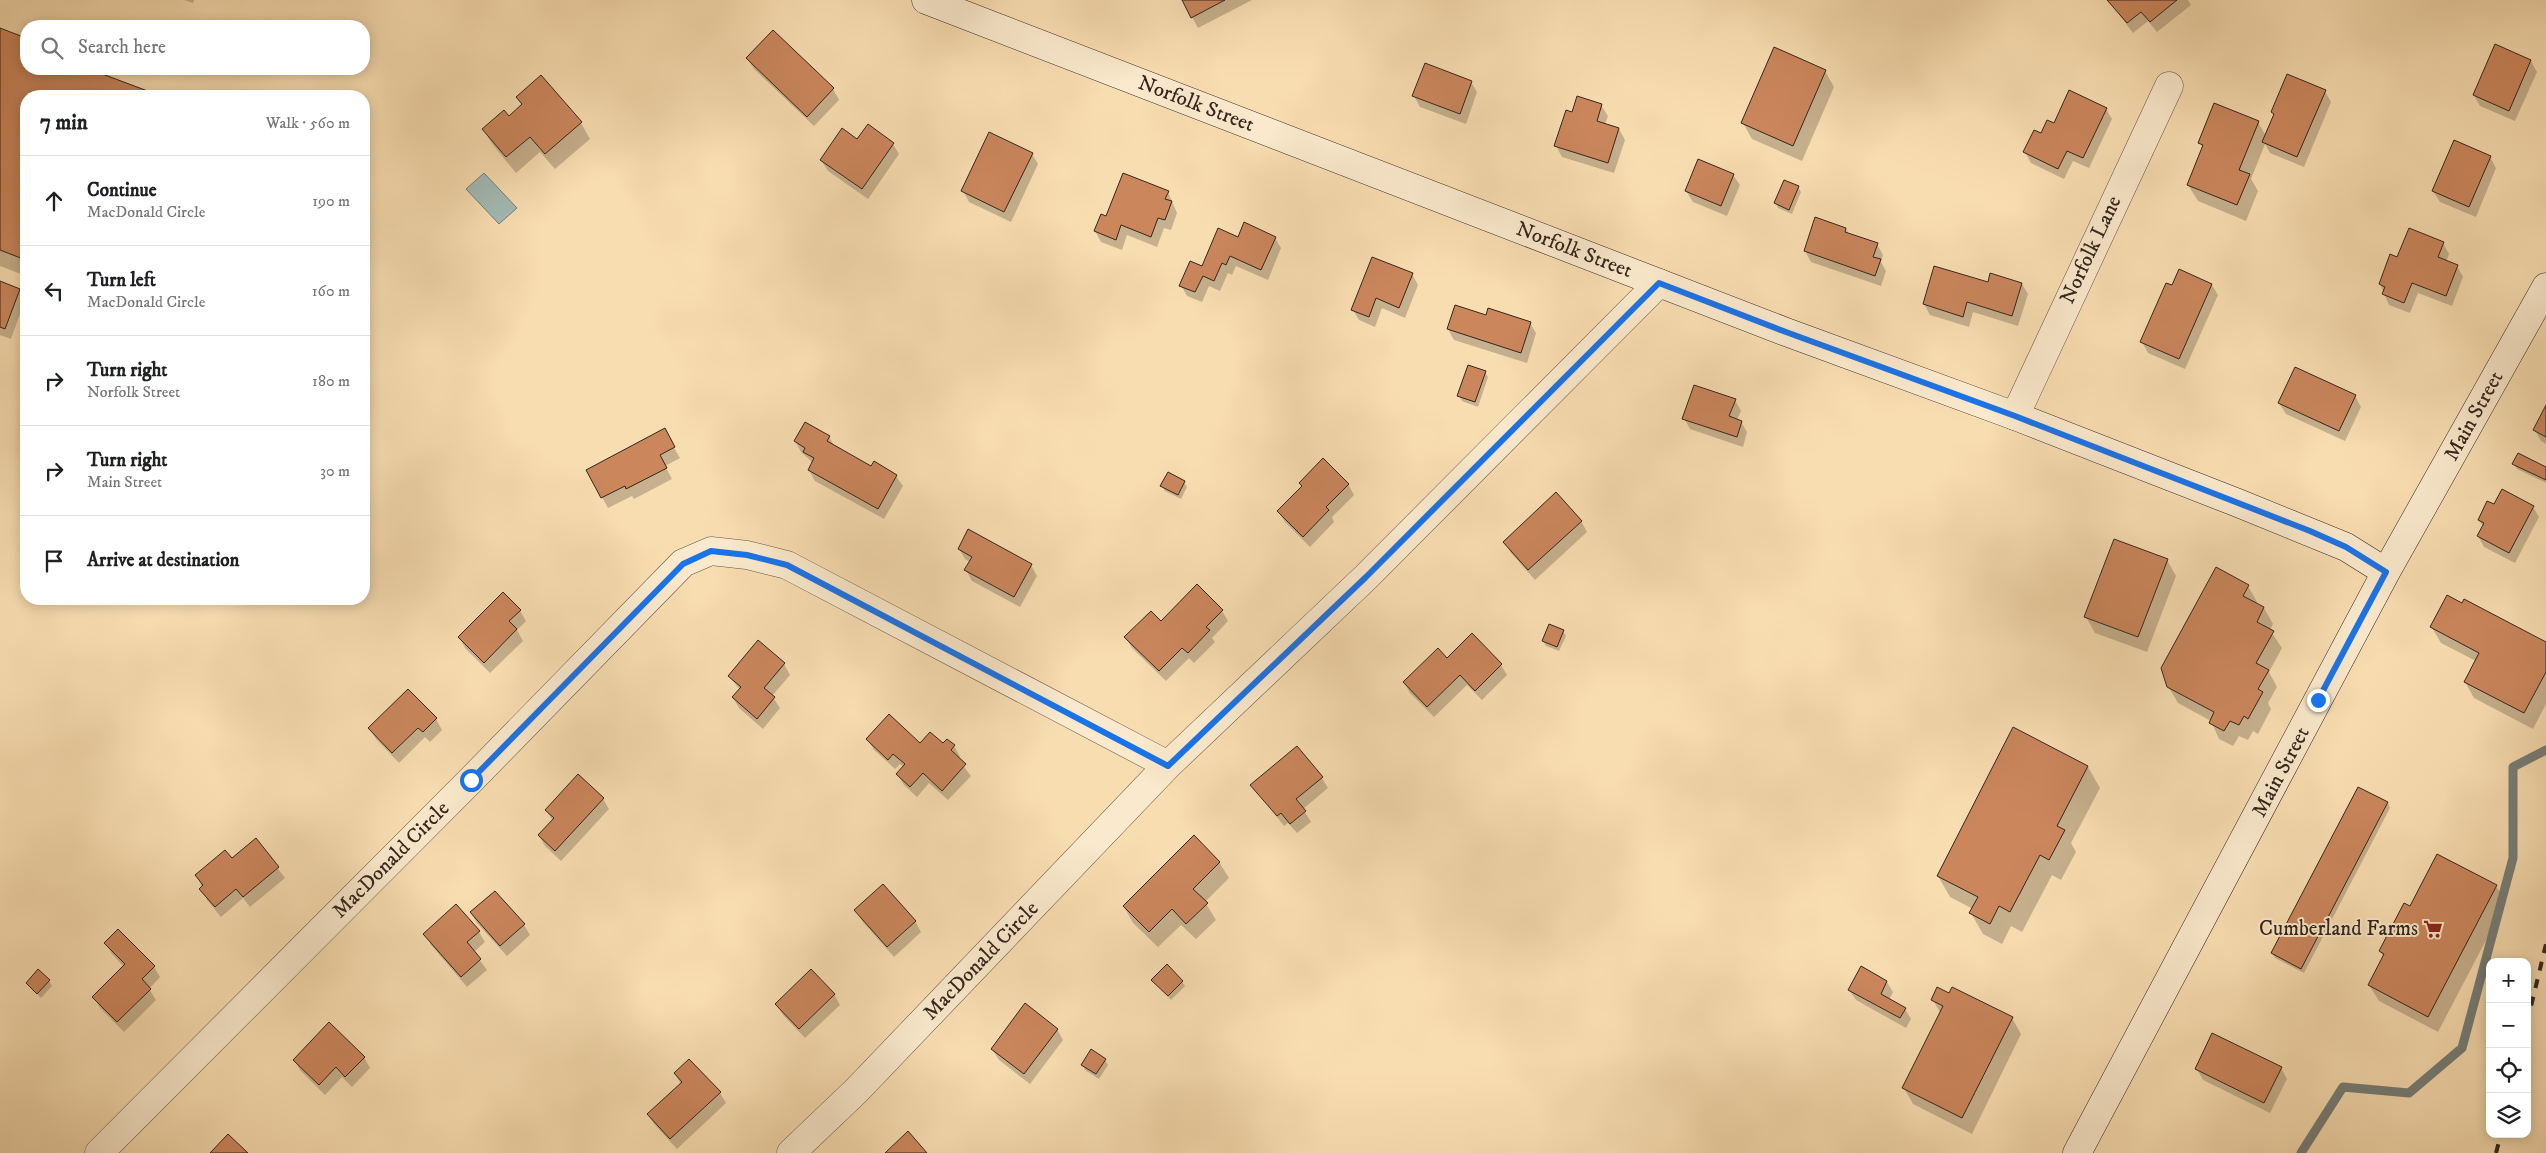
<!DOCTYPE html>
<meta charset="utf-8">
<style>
body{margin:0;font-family:"IM FELL DW Pica",serif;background:#f2f2f2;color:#202124}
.controls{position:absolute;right:15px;bottom:15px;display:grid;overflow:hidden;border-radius:10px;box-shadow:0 2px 12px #0003}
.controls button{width:45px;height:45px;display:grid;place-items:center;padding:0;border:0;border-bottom:1px solid #e0e0e0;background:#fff;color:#202124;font:25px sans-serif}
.stop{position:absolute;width:15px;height:15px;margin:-11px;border:4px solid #1a73e8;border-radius:50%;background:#fff}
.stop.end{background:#1a73e8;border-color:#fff;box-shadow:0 1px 5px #0008}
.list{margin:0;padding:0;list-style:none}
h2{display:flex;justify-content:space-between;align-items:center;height:65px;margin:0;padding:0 20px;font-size:21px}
h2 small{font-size:16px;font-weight:400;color:#757577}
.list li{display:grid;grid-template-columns:32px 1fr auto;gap:15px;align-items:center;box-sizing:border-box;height:90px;padding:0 20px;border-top:1px solid #e0e0e0}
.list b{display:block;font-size:19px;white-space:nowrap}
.list p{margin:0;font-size:16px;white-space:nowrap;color:#757577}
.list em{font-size:16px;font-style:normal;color:#757577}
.icon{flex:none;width:28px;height:28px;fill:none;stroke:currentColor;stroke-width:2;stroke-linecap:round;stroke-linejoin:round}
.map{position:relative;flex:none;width:2546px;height:1153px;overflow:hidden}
.search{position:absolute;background:#fff;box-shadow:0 2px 12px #0003;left:20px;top:20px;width:350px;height:55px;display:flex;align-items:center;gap:12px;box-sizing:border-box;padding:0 18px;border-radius:20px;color:#757577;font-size:19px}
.panel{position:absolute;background:#fff;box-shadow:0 2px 12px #0003;left:20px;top:90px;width:350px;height:515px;border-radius:20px}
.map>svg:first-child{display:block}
.water{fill:#a1bab5;stroke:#757e79}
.shadow{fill:#0003}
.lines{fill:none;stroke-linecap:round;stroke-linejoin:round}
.stream{stroke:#757e79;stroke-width:9}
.building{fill:#cb865c;stroke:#34251e}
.minor-casing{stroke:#655343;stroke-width:29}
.secondary-casing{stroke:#34251e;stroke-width:29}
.minor{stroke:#fae9cc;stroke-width:28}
.secondary{stroke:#fae9cc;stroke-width:28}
.rail{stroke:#34251e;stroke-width:4;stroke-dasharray:9 9;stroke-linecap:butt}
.route{stroke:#1a73e8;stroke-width:6}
.labels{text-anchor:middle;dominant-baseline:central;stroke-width:4;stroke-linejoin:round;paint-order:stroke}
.street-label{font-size:21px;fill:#34251e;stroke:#fae9cc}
.poi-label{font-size:21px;fill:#34251e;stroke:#fae9cc;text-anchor:end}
</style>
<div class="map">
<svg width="2546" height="1153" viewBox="0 0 2546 1153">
<rect width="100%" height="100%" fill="#f8ddb1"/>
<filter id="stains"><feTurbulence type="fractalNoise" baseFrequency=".004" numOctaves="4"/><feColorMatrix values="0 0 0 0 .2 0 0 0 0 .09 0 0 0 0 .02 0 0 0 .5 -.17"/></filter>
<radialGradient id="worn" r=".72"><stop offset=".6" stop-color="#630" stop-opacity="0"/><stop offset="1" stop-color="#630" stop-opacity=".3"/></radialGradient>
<path class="water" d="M 484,173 L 517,208 L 499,224 L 466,189 Z"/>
<path class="shadow" d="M 184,0 L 194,0 L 193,3 Z
M 1183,0 L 1252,0 L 1198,28 Z
M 2108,0 L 2188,0 L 2191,5 L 2157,32 L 2148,21 L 2133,33 Z
M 0,30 L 26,40 L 26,69 L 85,69 L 157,96 L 26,96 L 26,276 L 0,266 Z
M 773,32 L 833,89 L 839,100 L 814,126 L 754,69 L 747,58 Z
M 2531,61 L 2537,72 L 2515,121 L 2480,106 L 2474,95 Z
M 1825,71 L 1834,87 L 1802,161 L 1752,139 L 1743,123 Z
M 1471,82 L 1477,92 L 1466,124 L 1420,107 L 1414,96 Z
M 2325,91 L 2331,102 L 2304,167 L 2270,153 L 2265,144 L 2251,179 L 2258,191 L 2246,221 L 2198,201 L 2188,185 L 2203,148 L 2200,143 L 2258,122 L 2266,136 L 2275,116 L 2272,112 Z
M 517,97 L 581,123 L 590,139 L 555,169 L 540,152 L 516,173 L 493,145 L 483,129 L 509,117 L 522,106 Z
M 1601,105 L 1608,116 L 1605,124 L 1619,129 L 1625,140 L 1614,173 L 1562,157 L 1556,146 L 1573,113 Z
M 2106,109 L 2112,119 L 2089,168 L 2073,161 L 2064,179 L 2031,163 L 2025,152 L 2055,125 Z
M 857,140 L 893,144 L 899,154 L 868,199 L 828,171 L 821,160 Z
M 1032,154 L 1038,164 L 1011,222 L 969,202 L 963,191 Z
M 2490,157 L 2496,168 L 2476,217 L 2440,202 L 2433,191 Z
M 1733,175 L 1740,185 L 1727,216 L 1693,202 L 1686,191 Z
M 1798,187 L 1801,192 L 1792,214 L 1778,208 L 1776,203 Z
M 1168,192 L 1177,213 L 1171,230 L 1164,228 L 1157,247 L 1127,235 L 1122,250 L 1101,242 L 1095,231 Z
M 1846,229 L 1849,234 L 1877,244 L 1883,255 L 1881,262 L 1886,271 L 1881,286 L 1811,262 L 1805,251 Z
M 1238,238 L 1275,238 L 1281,248 L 1268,280 L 1236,266 L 1232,275 L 1228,273 L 1220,291 L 1209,286 L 1202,302 L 1187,296 L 1181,285 Z
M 2443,243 L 2449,254 L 2446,262 L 2457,266 L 2463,277 L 2452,306 L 2418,293 L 2410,313 L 2389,305 L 2380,284 L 2398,259 Z
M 1412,274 L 1418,285 L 1405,318 L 1382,308 L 1375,327 L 1359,320 L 1353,310 Z
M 0,282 L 19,290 L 25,300 L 11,339 L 0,335 Z
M 1988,284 L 2022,284 L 2028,294 L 2018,326 L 1973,312 L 1969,327 L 1930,315 L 1924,304 Z
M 2212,285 L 2218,295 L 2185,369 L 2148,353 L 2142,342 L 2173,287 Z
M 1487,317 L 1530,323 L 1536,333 L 1527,363 L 1454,340 L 1448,329 Z
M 1485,372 L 1488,377 L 1478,407 L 1462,401 L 1459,396 Z
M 2355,396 L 2361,407 L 2345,441 L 2286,414 L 2279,403 Z
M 1735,400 L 1741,411 L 1737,420 L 1741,422 L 1747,432 L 1743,447 L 1690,429 L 1684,418 Z
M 2546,408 L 2546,444 L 2541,441 L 2535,430 Z
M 829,437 L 835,447 L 872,468 L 896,476 L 903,486 L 884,519 L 815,481 L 809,470 L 813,463 L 801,452 L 795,441 Z
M 670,441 L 680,458 L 665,466 L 672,479 L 634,499 L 632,496 L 608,508 L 587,470 Z
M 2514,464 L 2546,468 L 2546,483 L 2517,469 Z
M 1184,482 L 1187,487 L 1181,499 L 1165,491 L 1162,486 Z
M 1348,484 L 1354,495 L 1332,517 L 1334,522 L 1310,547 L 1285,522 L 1278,511 L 1303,487 Z
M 2494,506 L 2533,507 L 2539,517 L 2515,563 L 2484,547 L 2478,536 L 2483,527 L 2479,520 Z
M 1581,521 L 1587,532 L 1535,580 L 1511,553 L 1504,542 Z
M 959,549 L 1031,565 L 1037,576 L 1020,607 L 972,581 L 966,570 L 970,562 L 965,559 Z
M 2167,560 L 2176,576 L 2147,652 L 2095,633 L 2086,617 Z
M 2248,586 L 2257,602 L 2256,604 L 2264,608 L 2273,624 L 2270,630 L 2282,648 L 2269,672 L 2277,687 L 2268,703 L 2271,709 L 2258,734 L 2253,731 L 2248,740 L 2239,736 L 2233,746 L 2219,739 L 2211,721 L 2178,703 L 2168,686 Z
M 520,611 L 526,621 L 517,630 L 523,641 L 490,673 L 465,648 L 459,637 Z
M 1222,611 L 1228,621 L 1212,638 L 1215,642 L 1194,663 L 1189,658 L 1166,681 L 1132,648 L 1126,638 L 1161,622 Z
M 2431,626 L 2546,644 L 2546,704 L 2533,729 L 2474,698 L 2465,682 L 2476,661 L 2441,643 Z
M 1563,631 L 1566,636 L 1559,651 L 1546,646 L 1543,641 Z
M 758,642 L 784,664 L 790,675 L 772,696 L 780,708 L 763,729 L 739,708 L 733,698 L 740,690 L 729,676 Z
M 1447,659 L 1501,665 L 1507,675 L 1482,700 L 1467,685 L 1434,717 L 1410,693 L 1404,682 Z
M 408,690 L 436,719 L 442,730 L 430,742 L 425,737 L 399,763 L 376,739 L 369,728 Z
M 2014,729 L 2088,767 L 2100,788 L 2071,843 L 2076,852 L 2061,880 L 2052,875 L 2022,932 L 2011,926 L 2002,944 L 1983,934 L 1971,913 L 1973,909 L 1950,897 L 1938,876 Z
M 867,739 L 954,746 L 960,757 L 958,759 L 971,776 L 948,800 L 929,783 L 917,797 L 904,785 L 897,774 L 904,767 L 900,764 L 895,769 L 874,750 Z
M 1322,778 L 1328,788 L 1303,809 L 1311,822 L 1297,833 L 1288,823 L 1284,826 L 1252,785 Z
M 603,799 L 609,809 L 561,861 L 545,846 L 539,836 L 553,821 L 546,810 Z
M 2388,803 L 2390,808 L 2304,973 L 2275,958 L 2272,953 Z
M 256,840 L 285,878 L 250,907 L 243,898 L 221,917 L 207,900 L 197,876 L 232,860 Z
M 1219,862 L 1229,878 L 1205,902 L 1216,920 L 1196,939 L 1181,925 L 1158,947 L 1133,923 L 1124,907 Z
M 2496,886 L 2506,902 L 2438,1032 L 2379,1001 L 2369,985 L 2384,957 L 2380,951 L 2410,908 Z
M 856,911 L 915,921 L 921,932 L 894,957 L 862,921 Z
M 471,913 L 524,925 L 530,935 L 507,956 L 477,923 Z
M 479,932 L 485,942 L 474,952 L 487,970 L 467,987 L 431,945 L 425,934 Z
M 106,944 L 154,967 L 160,977 L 149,989 L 156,1000 L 124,1032 L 100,1008 L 94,997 L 124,967 L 112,954 Z
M 1153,980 L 1182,982 L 1185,986 L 1171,1000 Z
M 49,981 L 52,986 L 41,998 L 27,983 Z
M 1887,982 L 1893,992 L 1889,1000 L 1905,1009 L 1911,1019 L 1906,1028 L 1856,1000 L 1849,990 Z
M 834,994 L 840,1005 L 805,1038 L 783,1015 L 776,1004 Z
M 1933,1000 L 2012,1018 L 2021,1034 L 1972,1134 L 1913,1104 L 1904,1088 L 1941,1014 Z
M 1057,1029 L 1063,1040 L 1030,1084 L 999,1060 L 992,1049 Z
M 364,1057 L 370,1068 L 352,1087 L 342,1077 L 325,1095 L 300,1070 L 294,1060 Z
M 1105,1060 L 1108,1065 L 1099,1079 L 1085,1070 L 1083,1065 Z
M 2281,1068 L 2287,1079 L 2270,1113 L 2203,1080 L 2197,1069 Z
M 675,1074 L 720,1093 L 726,1103 L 677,1149 L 655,1125 L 648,1115 L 681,1084 Z"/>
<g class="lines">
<path class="stream" d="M 2301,1153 L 2343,1087 L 2409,1093 L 2462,1048 L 2513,858 L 2513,767 L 2546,750"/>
</g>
<path class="building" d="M 1182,0 L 1225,0 L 1191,18 Z
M 2107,0 L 2177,0 L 2150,22 L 2141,12 L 2127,23 Z
M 0,28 L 26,38 L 26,69 L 89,69 L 161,96 L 26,96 L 26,260 L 0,250 Z
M 773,30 L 834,88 L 807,117 L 746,58 Z
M 2495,44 L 2531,60 L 2509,111 L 2473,95 Z
M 1774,47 L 1826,70 L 1793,146 L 1741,123 Z
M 1425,63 L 1472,81 L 1460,114 L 1412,96 Z
M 2287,74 L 2326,90 L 2297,157 L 2262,142 L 2274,114 L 2271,112 Z
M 541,75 L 582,122 L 545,154 L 530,137 L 506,157 L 482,129 L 504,110 L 509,116 L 522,104 L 516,97 Z
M 2069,90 L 2107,108 L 2083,158 L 2067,151 L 2058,169 L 2023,152 L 2034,130 L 2041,133 L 2047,120 L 2054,123 Z
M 1577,96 L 1602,104 L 1597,121 L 1619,128 L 1608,163 L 1554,146 L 1566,110 L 1572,112 Z
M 2214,103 L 2259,121 L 2239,170 L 2250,174 L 2237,205 L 2187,185 L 2203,145 L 2198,143 Z
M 868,124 L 894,143 L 862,189 L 820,160 L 842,128 L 857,139 Z
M 989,132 L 1033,153 L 1004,212 L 961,191 Z
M 2454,140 L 2491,156 L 2469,207 L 2432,191 Z
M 1698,159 L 1734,174 L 1721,206 L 1685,191 Z
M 1123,173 L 1169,191 L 1165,199 L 1172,201 L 1165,220 L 1158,218 L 1151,237 L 1121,225 L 1116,240 L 1094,231 L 1101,214 L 1106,216 Z
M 1784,180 L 1799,186 L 1789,210 L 1774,203 Z
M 1815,217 L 1846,228 L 1845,232 L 1878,243 L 1873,257 L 1881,259 L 1875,276 L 1804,251 Z
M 1244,222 L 1276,237 L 1261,270 L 1230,256 L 1226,265 L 1222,263 L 1214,281 L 1203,276 L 1195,292 L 1179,286 L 1190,261 L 1202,266 L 1218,228 L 1238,237 Z
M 2409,228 L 2444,242 L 2438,257 L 2458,265 L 2446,296 L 2412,283 L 2404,303 L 2382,294 L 2385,287 L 2379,284 L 2390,254 L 2397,257 Z
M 1372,257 L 1413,273 L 1399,308 L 1376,298 L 1369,317 L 1351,310 Z
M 1934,266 L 1988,282 L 1990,273 L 2022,283 L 2012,316 L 1967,302 L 1963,317 L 1923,304 Z
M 2179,269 L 2212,284 L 2179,359 L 2140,342 L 2166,283 L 2172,285 Z
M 0,281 L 20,289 L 5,329 L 0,327 Z
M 1455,305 L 1486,315 L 1488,308 L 1531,322 L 1521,353 L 1447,329 Z
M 1468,365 L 1486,371 L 1475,402 L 1457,396 Z
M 2295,367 L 2356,395 L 2339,431 L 2278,403 Z
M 1694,385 L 1736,399 L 1729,416 L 1742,421 L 1737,437 L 1682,419 Z
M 2546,405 L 2546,437 L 2533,430 Z
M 805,422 L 830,436 L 827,441 L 871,466 L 874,461 L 897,475 L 878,509 L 808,470 L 814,458 L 803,452 L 805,448 L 794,441 Z
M 665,428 L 675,447 L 660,455 L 667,468 L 626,489 L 625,486 L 601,498 L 586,470 Z
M 2518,453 L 2546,467 L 2546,480 L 2512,464 Z
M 1323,458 L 1349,484 L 1326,507 L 1329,510 L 1303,537 L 1277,511 L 1302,486 L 1299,483 Z
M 1168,472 L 1185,481 L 1178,495 L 1160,486 Z
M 2502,489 L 2534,506 L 2509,553 L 2477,536 L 2484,523 L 2478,520 L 2487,501 L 2494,504 Z
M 1556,492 L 1582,521 L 1528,570 L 1503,542 Z
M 968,529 L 1032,564 L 1014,597 L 964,570 L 972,557 L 958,549 Z
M 2114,539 L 2168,559 L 2138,637 L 2084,617 Z
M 2216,567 L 2249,585 L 2243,596 L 2264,607 L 2257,622 L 2274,631 L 2256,663 L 2269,670 L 2258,689 L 2263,692 L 2248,719 L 2244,716 L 2239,725 L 2230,721 L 2224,731 L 2209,723 L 2214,712 L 2167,687 L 2161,668 Z
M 1197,584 L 1223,610 L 1206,627 L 1210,630 L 1188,653 L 1182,648 L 1159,671 L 1124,637 L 1151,611 L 1161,621 Z
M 503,592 L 521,610 L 509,621 L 517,629 L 484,663 L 458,637 Z
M 2447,595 L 2462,603 L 2464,599 L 2546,642 L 2546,672 L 2524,713 L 2464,682 L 2479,653 L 2430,627 Z
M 1549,624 L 1564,630 L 1557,647 L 1542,641 Z
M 1472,633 L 1502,664 L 1475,691 L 1460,675 L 1427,707 L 1403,682 L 1438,648 L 1447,658 Z
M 758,640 L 785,663 L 764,688 L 775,697 L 757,719 L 732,697 L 741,687 L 728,676 Z
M 408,689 L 437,718 L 423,732 L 418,728 L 392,753 L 368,728 Z
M 889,714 L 920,743 L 930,732 L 943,743 L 947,739 L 955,745 L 951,750 L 966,764 L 942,791 L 923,773 L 910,787 L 896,774 L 905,764 L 893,754 L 888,760 L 866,739 Z
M 2013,727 L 2088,766 L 2057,826 L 2065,830 L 2049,860 L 2040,855 L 2010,912 L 1999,906 L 1990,924 L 1969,913 L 1978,897 L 1937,876 Z
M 1297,746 L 1323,777 L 1296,799 L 1306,811 L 1290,824 L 1281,813 L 1277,816 L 1250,785 Z
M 578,774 L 604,798 L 555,851 L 538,835 L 554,818 L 545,810 Z
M 2358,787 L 2388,802 L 2301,969 L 2271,953 Z
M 1194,835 L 1220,862 L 1193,889 L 1208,903 L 1186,924 L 1172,909 L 1149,932 L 1123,906 Z
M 256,838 L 279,867 L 243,897 L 236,889 L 215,907 L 199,889 L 203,885 L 195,875 L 225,850 L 232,858 Z
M 2437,854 L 2497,885 L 2428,1017 L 2368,985 L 2384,954 L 2379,951 L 2404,903 L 2410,906 Z
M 883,884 L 916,921 L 887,947 L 854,910 Z
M 495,891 L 525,924 L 500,946 L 470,912 Z
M 456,904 L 480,931 L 467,942 L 481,959 L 461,977 L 423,934 Z
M 118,929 L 155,966 L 142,979 L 151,989 L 117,1022 L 92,997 L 125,964 L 104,943 Z
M 1167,964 L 1183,981 L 1168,996 L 1151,980 Z
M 1861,966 L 1887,981 L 1881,994 L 1906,1008 L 1900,1018 L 1848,990 Z
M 38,969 L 50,980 L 37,994 L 26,983 Z
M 811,969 L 835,994 L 799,1029 L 775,1004 Z
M 1937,987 L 1949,993 L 1952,987 L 2013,1017 L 1962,1118 L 1902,1088 L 1943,1006 L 1931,1000 Z
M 1025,1003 L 1058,1029 L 1024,1074 L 991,1049 Z
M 329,1022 L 365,1057 L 345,1077 L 336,1067 L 319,1085 L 293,1060 Z
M 2212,1033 L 2282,1067 L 2264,1103 L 2195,1069 Z
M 1091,1049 L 1106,1059 L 1096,1074 L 1081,1065 Z
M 689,1059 L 721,1092 L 670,1139 L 647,1114 L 682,1082 L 674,1073 Z
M 908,1131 L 927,1153 L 885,1153 Z
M 228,1134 L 248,1153 L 210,1153 Z"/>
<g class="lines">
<g class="minor-casing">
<path id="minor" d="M 2015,416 L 2169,86
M 99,1153 L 471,780 L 683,563 L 711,551 L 747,555 L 787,565 L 1168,765
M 791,1153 L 856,1091 L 1168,765 L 1366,577 L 1659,283"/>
</g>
<g class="secondary-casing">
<path id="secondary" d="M 926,0 L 1786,332 L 2015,416 L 2238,503 L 2346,547 L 2386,572
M 2077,1153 L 2386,572 L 2546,287"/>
</g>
<use href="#minor" class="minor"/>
<use href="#secondary" class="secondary"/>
<path class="rail" d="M 2527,1023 L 2546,944
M 2496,1153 L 2501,1134"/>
</g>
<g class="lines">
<path class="route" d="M 471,780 L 683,564 L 711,551 L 747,555 L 787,565 L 1168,766 L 1366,577 L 1659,283 L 1786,332 L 2015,416 L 2310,531 L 2346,547 L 2386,572 L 2318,700"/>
</g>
<defs>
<g id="supermarket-bare" transform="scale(1.5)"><path d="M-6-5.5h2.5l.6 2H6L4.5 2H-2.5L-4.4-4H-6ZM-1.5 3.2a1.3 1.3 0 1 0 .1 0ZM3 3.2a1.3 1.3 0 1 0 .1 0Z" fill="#8f2418" stroke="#fae9cc" stroke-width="2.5" paint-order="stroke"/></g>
</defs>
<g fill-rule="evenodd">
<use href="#supermarket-bare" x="2433" y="929"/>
</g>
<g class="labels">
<g class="street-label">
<text transform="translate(1196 104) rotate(21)">Norfolk Street</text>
<text transform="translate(1574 250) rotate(21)">Norfolk Street</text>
<text transform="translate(2091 250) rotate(-65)">Norfolk Lane</text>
<text transform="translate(2474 416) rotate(-61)">Main Street</text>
<text transform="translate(2281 772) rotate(-62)">Main Street</text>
<text transform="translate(391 860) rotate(-45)">MacDonald Circle</text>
<text transform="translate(981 961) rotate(-46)">MacDonald Circle</text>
</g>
<g class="poi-label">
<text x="2418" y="929">Cumberland Farms</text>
</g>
</g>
<rect width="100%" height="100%" filter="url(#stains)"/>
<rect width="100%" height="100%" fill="url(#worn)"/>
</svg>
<div class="controls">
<button>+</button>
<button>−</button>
<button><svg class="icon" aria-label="locate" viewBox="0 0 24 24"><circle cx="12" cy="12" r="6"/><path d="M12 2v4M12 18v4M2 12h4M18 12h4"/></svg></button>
<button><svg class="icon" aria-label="layers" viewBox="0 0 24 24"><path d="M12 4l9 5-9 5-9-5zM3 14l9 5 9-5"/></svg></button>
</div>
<div class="stop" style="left:471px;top:780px"></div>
<div class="stop end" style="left:2318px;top:700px"></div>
<div class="search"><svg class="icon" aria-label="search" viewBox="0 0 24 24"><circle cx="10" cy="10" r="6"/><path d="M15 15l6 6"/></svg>Search here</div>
<section class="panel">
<h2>7 min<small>Walk · 560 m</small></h2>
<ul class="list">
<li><svg class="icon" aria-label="ahead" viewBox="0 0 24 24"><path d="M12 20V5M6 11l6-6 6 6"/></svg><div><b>Continue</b><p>MacDonald Circle</p></div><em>190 m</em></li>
<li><svg class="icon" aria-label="left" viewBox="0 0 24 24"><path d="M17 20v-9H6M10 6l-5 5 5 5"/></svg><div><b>Turn left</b><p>MacDonald Circle</p></div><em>160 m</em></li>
<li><svg class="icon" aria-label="right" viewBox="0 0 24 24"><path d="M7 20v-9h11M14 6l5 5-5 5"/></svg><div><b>Turn right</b><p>Norfolk Street</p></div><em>180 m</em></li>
<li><svg class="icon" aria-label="right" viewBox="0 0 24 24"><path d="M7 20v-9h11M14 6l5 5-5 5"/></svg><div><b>Turn right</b><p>Main Street</p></div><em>30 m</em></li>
<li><svg class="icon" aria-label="arrive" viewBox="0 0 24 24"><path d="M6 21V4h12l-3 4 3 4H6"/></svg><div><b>Arrive at destination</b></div></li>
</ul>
</section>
</div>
